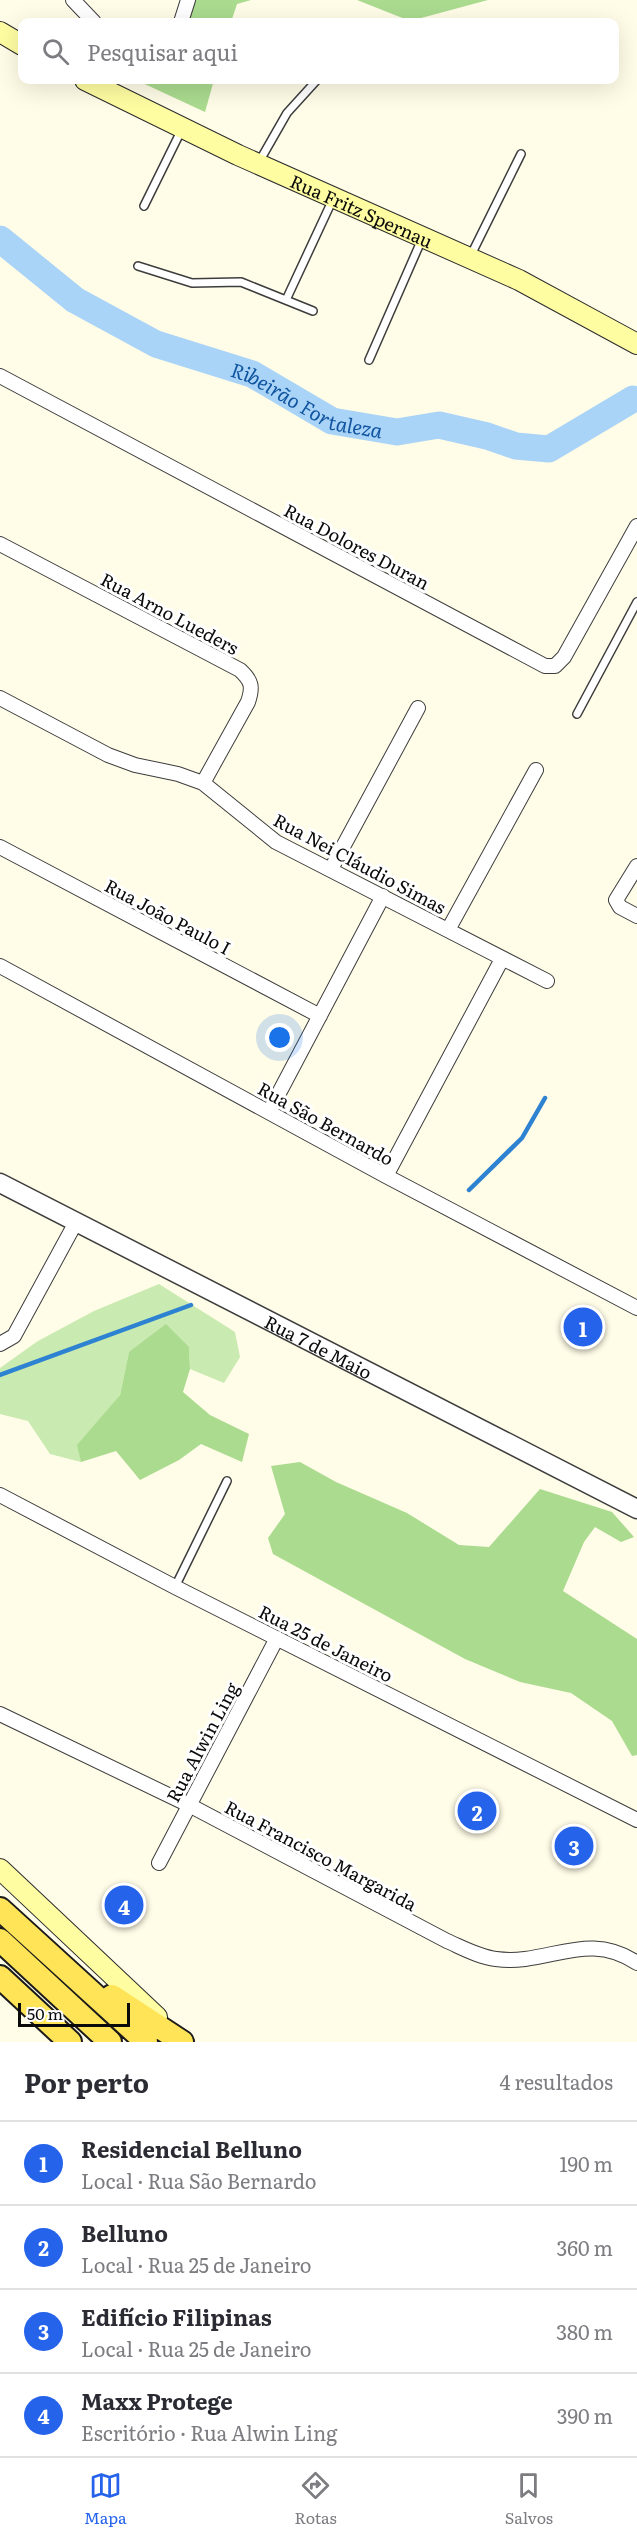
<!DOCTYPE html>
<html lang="pt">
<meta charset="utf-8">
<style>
body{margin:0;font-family:Literata,serif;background:#f7f7f7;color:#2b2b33}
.scale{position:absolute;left:18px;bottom:15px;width:112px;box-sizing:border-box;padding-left:6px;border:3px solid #0a0a0a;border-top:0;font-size:16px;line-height:21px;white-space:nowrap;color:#0a0a0a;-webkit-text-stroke:4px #fff;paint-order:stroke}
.you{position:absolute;left:280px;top:1038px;width:21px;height:21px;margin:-15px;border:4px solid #fff;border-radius:50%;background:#1a73e8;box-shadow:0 0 0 9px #1a73e833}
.badge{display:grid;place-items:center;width:39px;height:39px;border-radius:50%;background:#2563eb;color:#fff;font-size:20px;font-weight:700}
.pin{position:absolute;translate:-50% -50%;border:3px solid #fff;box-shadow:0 2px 6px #0006}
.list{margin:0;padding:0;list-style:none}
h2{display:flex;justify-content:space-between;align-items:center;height:78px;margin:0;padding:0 24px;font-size:26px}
h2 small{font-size:20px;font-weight:400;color:#7c7c81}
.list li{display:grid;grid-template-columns:39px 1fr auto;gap:18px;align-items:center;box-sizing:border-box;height:84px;padding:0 24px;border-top:2px solid #e1e1e2}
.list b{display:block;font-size:22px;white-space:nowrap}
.list p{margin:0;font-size:20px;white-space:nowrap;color:#7c7c81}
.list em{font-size:20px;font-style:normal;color:#7c7c81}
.icon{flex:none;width:33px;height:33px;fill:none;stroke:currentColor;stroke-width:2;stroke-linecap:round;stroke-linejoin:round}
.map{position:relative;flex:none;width:637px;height:2042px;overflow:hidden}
.search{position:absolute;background:#fff;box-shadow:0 6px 24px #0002;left:18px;right:18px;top:18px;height:66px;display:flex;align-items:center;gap:15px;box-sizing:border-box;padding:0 21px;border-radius:12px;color:#7c7c81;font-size:22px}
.sheet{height:414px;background:#fff}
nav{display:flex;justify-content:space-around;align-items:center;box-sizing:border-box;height:84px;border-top:2px solid #e1e1e2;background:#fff;font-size:16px;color:#7c7c81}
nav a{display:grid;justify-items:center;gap:3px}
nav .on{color:#2563eb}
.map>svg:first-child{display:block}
.green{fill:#c9eab0}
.forest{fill:#aadb8f}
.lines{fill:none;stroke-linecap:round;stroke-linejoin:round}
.stream{stroke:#2d82d2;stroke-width:4.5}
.river{stroke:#a9d4f8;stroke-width:27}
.service-casing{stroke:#3d3d3d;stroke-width:10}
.minor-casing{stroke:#3d3d3d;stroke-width:16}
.tertiary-casing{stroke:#3d3d3d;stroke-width:21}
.secondary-casing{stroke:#2c2c2c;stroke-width:22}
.primary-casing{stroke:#1b1b1b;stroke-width:26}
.service{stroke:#fff;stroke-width:7}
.minor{stroke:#fff;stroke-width:14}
.tertiary{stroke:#fff;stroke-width:18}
.secondary{stroke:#fffda2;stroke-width:20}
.primary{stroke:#ffe457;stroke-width:22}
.labels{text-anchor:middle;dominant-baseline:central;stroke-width:6;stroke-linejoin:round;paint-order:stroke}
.street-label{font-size:18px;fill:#0a0a0a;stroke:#fff}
.water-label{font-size:20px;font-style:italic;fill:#10549f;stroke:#fff}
</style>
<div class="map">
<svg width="637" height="2042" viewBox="0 0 637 2042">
<rect width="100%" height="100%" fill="#fffce7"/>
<path class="green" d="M 159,1284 L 235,1332 L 240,1357 L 224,1383 L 190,1369 L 189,1347 L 129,1352 L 120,1395 L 78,1445 L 81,1462 L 50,1454 L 28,1421 L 0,1414 L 0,1368 L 38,1341 L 94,1311 Z"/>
<path class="forest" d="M 196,0 L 251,0 L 237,4 L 231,22 L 188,22 Z
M 357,0 L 488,0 L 410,21 Z
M 136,80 L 214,80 L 205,112 Z
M 166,1324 L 189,1347 L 190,1369 L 183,1392 L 210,1415 L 249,1434 L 242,1462 L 201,1444 L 179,1460 L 140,1480 L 116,1451 L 81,1462 L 77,1445 L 120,1395 L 129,1352 Z
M 300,1462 L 336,1482 L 407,1513 L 459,1545 L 489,1547 L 540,1489 L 612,1512 L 634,1537 L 621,1542 L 595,1527 L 584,1542 L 563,1591 L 637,1639 L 637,1755 L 632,1756 L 612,1721 L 571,1693 L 520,1682 L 465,1659 L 273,1554 L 268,1538 L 285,1514 L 271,1466 Z"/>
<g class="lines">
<path class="stream" d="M 469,1190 L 522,1138 L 545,1098
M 0,1375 L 191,1305"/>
<path class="river" id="s1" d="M 0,239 L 75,300 L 156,344 L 252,374 L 332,421 L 397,432 L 439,425 L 487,436 L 516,446 L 549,449 L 633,399"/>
<g class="service-casing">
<path id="service" d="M 259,162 L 287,113 L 317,80
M 144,206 L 181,131
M 471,255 L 521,154
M 138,266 L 192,283 L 241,282 L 313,311
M 286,300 L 333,199
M 369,360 L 422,239
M 577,714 L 637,602
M 175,1587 L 227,1481"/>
</g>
<g class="minor-casing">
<path id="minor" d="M 73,0 L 94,22
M 181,22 L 188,0
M 0,376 L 545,666 L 555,666 L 564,657 L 637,526
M 0,544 L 240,670 C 252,681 253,687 248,702 L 203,783
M 0,698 L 108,755 L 135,765 L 178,774 L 203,783 L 276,842 L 547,981
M 0,847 L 320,1016
M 637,866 L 616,900 L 620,907 L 637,916
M 331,869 L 418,708
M 448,930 L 536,770
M 0,966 L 386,1176 L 637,1308
M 269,1112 L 383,896
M 386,1176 L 502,959
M 0,1344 L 14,1336 L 76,1222
M 0,1495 L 175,1587 L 637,1820
M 0,1714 L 189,1805 L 447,1941 C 463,1948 479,1957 496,1959 C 548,1966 587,1929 637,1963
M 159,1863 L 277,1638"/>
</g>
<g class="tertiary-casing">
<g id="tertiary">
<path id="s2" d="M 0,1183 L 637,1509"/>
</g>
</g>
<g class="secondary-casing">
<g id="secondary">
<path d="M 0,32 L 22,45"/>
<path id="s3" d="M 85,80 L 238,155 L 519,280 L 637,344"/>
<path d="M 0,1869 L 157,2017"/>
</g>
</g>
<g class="primary-casing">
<path id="primary" d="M 0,1909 L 146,2042
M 0,1940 L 110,2042
M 0,1977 L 70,2042
M 112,1996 L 182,2042"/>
</g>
<use href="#service" class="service"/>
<use href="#minor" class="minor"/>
<use href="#tertiary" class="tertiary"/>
<use href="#secondary" class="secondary"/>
<use href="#primary" class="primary"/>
</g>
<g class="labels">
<g class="street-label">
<text stroke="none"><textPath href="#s3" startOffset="306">Rua Fritz Spernau</textPath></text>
<text transform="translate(357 546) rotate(28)">Rua Dolores Duran</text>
<text transform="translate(170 613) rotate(28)">Rua Arno Lueders</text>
<text transform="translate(360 863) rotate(28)">Rua Nei Cláudio Simas</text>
<text transform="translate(168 916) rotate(28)">Rua João Paulo I</text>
<text transform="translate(326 1123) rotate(29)">Rua São Bernardo</text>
<text stroke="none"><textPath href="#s2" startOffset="358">Rua 7 de Maio</textPath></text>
<text transform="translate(326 1643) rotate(27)">Rua 25 de Janeiro</text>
<text transform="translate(202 1742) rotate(-62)">Rua Alwin Ling</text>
<text transform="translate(321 1855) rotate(28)">Rua Francisco Margarida</text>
</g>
<g class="water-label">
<text stroke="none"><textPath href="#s1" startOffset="351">Ribeirão Fortaleza</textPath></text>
</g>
</g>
</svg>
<div class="scale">50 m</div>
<div class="you"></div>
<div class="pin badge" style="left:583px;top:1327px">1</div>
<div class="pin badge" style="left:477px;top:1811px">2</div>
<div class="pin badge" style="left:574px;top:1846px">3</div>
<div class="pin badge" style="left:124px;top:1905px">4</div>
<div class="search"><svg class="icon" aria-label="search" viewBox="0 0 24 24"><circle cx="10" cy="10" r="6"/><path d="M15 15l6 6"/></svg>Pesquisar aqui</div>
</div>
<section class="sheet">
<h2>Por perto<small>4 resultados</small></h2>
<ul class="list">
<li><span class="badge">1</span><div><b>Residencial Belluno</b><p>Local · Rua São Bernardo</p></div><em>190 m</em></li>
<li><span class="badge">2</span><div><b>Belluno</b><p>Local · Rua 25 de Janeiro</p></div><em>360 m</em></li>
<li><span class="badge">3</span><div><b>Edifício Filipinas</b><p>Local · Rua 25 de Janeiro</p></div><em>380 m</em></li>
<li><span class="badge">4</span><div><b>Maxx Protege</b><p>Escritório · Rua Alwin Ling</p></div><em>390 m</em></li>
</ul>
</section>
<nav>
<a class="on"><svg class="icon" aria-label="map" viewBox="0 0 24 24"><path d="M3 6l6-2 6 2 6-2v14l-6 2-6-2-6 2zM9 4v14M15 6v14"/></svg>Mapa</a>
<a><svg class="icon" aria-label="directions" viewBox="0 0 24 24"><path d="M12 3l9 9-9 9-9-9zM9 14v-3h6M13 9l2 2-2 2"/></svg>Rotas</a>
<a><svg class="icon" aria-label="saved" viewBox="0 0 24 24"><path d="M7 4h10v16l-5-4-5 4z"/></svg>Salvos</a>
</nav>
